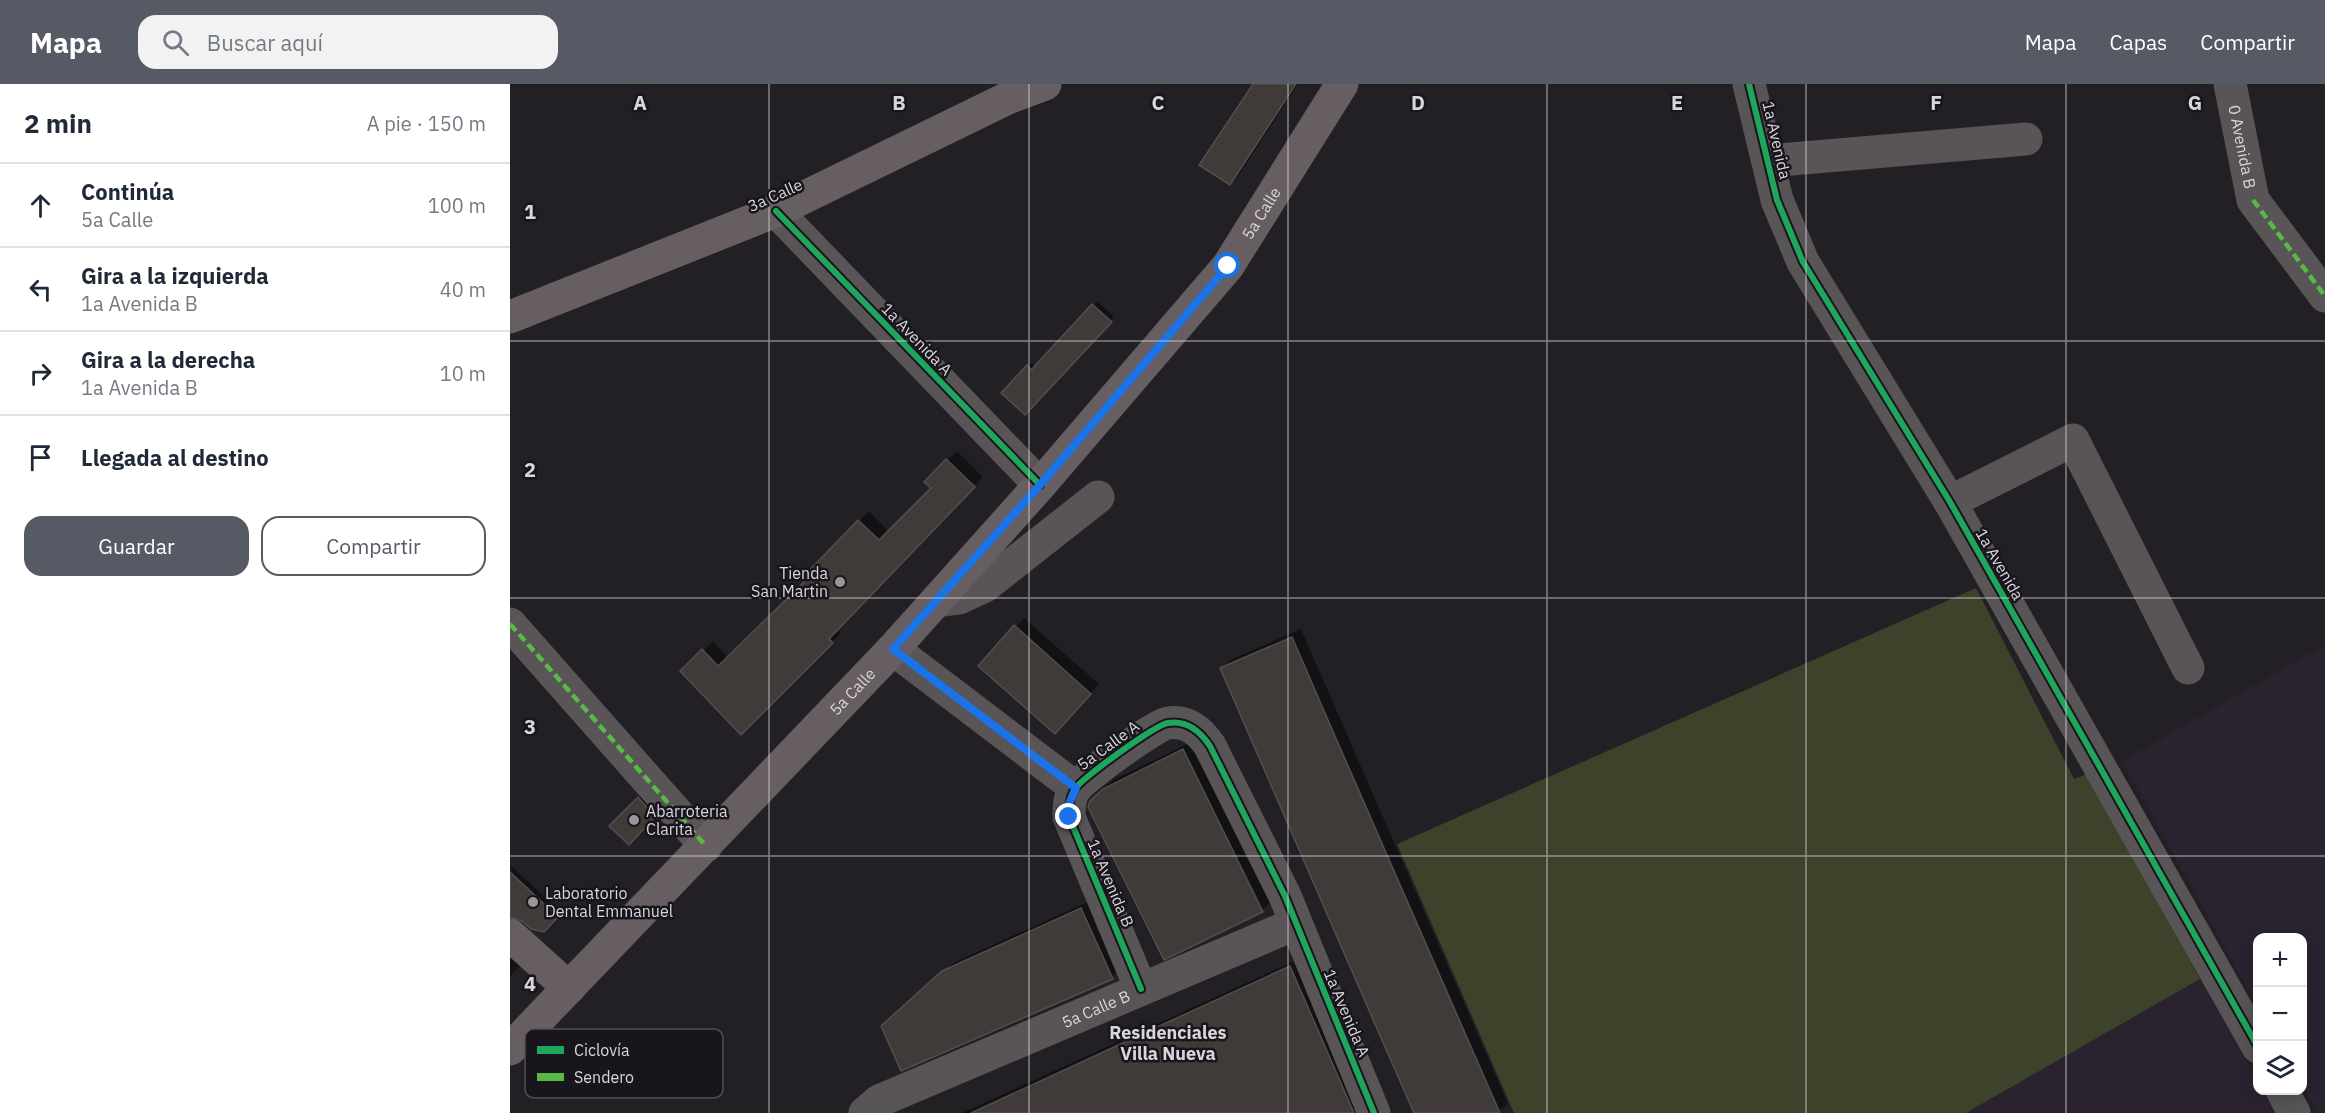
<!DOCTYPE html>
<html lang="es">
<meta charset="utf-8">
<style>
body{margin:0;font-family:"IBM Plex Sans",sans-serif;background:#f2f2f3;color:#1f2937}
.controls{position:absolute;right:18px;bottom:18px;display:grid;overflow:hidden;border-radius:12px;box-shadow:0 3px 15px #0003}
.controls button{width:54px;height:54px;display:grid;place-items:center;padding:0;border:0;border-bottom:2px solid #e0e1e3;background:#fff;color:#1f2937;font:30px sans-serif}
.stop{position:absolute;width:18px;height:18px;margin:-14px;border:4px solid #1a73e8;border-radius:50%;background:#fff}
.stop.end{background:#1a73e8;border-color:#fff;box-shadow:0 2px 6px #0008}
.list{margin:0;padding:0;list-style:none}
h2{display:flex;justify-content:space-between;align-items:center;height:78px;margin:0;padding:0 24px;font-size:26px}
h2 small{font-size:20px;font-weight:400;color:#747a83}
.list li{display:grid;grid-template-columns:39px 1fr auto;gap:18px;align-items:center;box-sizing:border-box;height:84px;padding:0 24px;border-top:2px solid #e0e1e3}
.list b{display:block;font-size:22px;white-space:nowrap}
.list p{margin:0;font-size:20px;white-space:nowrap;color:#747a83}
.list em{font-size:20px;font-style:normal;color:#747a83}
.actions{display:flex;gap:12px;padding:18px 24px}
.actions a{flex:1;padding:14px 0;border:2px solid #555a64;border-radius:18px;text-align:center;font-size:21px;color:#555a64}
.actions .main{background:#555a64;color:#fff}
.icon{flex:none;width:33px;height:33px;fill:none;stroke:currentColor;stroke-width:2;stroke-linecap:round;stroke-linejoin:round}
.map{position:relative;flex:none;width:1815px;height:1029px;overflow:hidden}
header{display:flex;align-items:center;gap:36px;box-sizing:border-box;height:84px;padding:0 30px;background:#555a64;color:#fff}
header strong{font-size:28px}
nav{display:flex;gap:33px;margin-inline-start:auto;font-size:21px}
.search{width:420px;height:54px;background:#f2f2f3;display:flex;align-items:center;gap:15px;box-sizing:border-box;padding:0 21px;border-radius:18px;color:#747a83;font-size:22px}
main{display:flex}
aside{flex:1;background:#fff}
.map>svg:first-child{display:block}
.built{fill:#2a232f}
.green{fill:#3c432a}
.shadow{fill:#0007}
.building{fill:#403a38;stroke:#514f4f;stroke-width:1.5}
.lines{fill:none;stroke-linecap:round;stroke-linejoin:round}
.minor{stroke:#595455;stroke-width:33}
.major{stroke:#665e60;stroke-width:33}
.quiet{stroke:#58b947;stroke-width:4.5;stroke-dasharray:9 4.5;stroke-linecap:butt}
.cycleway-casing{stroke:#19151d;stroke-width:10}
.cycleway{stroke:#20a55d;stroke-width:6}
.route{stroke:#1a73e8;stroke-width:8}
.grid{fill:none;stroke:#d8d6db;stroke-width:1.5;stroke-opacity:0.55}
.poi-dot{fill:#98969b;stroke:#19151d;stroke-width:2}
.labels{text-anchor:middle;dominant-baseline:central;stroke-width:5;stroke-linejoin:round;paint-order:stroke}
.street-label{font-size:16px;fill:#d8d6db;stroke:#19151d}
.poi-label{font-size:16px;fill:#d8d6db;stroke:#19151d;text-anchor:start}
.neighbourhood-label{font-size:18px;font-weight:bold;fill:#d8d6db;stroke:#19151d}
.key{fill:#19151d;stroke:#524f56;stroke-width:1.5}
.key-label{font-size:16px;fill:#d8d6db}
.grid-label{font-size:20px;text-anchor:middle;font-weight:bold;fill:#d8d6db;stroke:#19151d;stroke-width:5;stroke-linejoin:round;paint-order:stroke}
</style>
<header>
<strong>Mapa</strong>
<div class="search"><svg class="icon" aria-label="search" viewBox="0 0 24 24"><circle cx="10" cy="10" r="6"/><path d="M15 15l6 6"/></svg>Buscar aquí</div>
<nav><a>Mapa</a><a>Capas</a><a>Compartir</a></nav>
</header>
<main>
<aside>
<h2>2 min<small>A pie · 150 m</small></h2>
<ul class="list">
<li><svg class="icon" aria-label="ahead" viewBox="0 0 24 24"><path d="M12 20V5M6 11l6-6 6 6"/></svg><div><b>Continúa</b><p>5a Calle</p></div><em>100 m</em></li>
<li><svg class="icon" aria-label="left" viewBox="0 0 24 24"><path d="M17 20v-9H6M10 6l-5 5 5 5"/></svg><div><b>Gira a la izquierda</b><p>1a Avenida B</p></div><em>40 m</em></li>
<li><svg class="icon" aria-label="right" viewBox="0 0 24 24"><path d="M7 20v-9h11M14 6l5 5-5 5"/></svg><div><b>Gira a la derecha</b><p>1a Avenida B</p></div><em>10 m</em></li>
<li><svg class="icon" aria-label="arrive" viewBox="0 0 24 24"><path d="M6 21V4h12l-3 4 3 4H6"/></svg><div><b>Llegada al destino</b></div></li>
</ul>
<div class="actions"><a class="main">Guardar</a><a>Compartir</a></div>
</aside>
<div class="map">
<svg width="1815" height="1029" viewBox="0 0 1815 1029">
<rect width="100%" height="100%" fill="#222024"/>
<path class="built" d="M 1815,561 L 1815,1029 L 1807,1029 L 1793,1003 L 1792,854 L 1748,854 L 1747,922 L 1612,677 Z
M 1690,895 L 1747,996 L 1748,1006 L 1753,1007 L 1766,1029 L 1456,1029 Z"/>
<path class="green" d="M 1466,504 L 1564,695 L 1577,690 L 1690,895 L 1456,1029 L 1004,1029 L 887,760 Z"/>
<path class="shadow" d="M 744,0 L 788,0 L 729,91 L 720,100 Z
M 587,217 L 604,233 L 515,329 L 493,309 L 522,279 L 526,283 Z
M 447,367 L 473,393 L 327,545 L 331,549 L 231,648 L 172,587 L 203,557 L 218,574 L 296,498 L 293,495 L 359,427 L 379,448 L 423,404 L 416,398 Z
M 514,534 L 589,600 L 554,640 L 470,582 Z
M 791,545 L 998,1020 L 987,1029 L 906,1029 L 712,585 L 720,576 Z
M 681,658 L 761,818 L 752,826 L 654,874 L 590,708 L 603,696 Z
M 132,710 L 148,728 L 119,759 L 101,742 Z
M 1,782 L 51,828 L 34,846 L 0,823 Z
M 580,817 L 610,885 L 602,893 L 382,933 L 443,879 Z
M 0,868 L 12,880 L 0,892 Z
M 789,875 L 852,1021 L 845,1029 L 452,1029 Z"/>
<path class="building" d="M 743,0 L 786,0 L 720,101 L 689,81 Z
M 582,220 L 602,238 L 515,331 L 491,309 L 517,281 L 521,286 Z
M 436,375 L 465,403 L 319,555 L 323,559 L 231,651 L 170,587 L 192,565 L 208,582 L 294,498 L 291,495 L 348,436 L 369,456 L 421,404 L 414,398 Z
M 504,541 L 581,610 L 545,650 L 468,582 Z
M 782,553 L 828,659 L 990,1029 L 904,1029 L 868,947 L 710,584 Z
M 673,665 L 753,828 L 654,876 L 578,723 L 580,717 L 593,705 Z
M 128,713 L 145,733 L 119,761 L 99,742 Z
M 0,788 L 48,833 L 34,848 L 21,845 L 12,837 L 0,833 Z
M 571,824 L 603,895 L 391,987 L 371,942 L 432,887 Z
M 780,882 L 844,1029 L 461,1029 L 658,938 Z"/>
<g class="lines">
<g class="minor">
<path d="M 1239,0 L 1267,116 L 1293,178 L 1440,418 L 1748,963"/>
<path id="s1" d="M 1720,0 L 1743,116 L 1815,212"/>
<path d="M 1258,77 L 1516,55"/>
<path d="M 266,127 L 530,401"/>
<path d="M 1440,418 L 1563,356 L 1678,584"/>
<path d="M 427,517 L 449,514 L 475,502 L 588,413"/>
<path d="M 0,540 L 196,762"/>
<path d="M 383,565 L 566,704"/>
<path d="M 631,905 L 559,733 C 559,724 559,715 564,706 C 572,694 645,641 658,639 C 677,636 690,647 700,662 L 775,812 L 864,1029"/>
<path d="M 1772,1006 L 1784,1029"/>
<path id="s2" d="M 355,1029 L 369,1017 L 785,840"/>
</g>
<g class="major">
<path d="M 0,233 L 266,127 L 498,14 L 535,0"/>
<path d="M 0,851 L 59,904"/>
<path id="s3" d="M 0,965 L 383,565 L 530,401 L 718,182 L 832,0"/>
</g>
<path class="quiet" d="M 1743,116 L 1815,212
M 0,540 L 196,762"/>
<g class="cycleway-casing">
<path id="cycleway" d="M 1239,0 L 1267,116 L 1293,178 L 1440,418 L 1748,963
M 266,127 L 530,401
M 631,905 L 559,733 C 559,724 559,715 564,706 C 572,694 645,641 658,639 C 677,636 690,647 700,662 L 775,812 L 864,1029"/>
</g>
<use href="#cycleway" class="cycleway"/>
</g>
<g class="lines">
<path class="route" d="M 559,733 L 559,720 L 566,704 L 383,565 L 530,401 L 718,182"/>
</g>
<path class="grid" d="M 259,0 L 259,1029M 519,0 L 519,1029M 778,0 L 778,1029M 1037,0 L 1037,1029M 1296,0 L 1296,1029M 1556,0 L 1556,1029M 0,257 L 1815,257M 0,514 L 1815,514M 0,772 L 1815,772"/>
<g class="poi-dot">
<circle cx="330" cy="498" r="6"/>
<circle cx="124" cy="736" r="6"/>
<circle cx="23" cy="818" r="6"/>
</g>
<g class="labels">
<g class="street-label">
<text transform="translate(1267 56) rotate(77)">1a Avenida</text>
<text stroke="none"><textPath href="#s1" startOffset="64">0 Avenida B</textPath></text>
<text transform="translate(265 111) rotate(-24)">3a Calle</text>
<text stroke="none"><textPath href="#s3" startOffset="1125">5a Calle</textPath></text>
<text transform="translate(407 255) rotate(46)">1a Avenida A</text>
<text transform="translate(1490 480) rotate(60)">1a Avenida</text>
<text stroke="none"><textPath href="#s3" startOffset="495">5a Calle</textPath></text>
<text transform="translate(598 661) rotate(-36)">5a Calle A</text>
<text transform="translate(601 799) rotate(67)">1a Avenida B</text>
<text stroke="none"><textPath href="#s2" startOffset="254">5a Calle B</textPath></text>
<text transform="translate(837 929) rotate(67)">1a Avenida A</text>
</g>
<g class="poi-label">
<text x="318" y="489" text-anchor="end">Tienda<tspan x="318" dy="18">San Martin</tspan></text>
<text x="136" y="727">Abarroteria<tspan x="136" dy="18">Clarita</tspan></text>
<text x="35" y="809">Laboratorio<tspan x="35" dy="18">Dental Emmanuel</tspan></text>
</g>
<g class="neighbourhood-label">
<text x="658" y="948">Residenciales<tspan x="658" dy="21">Villa Nueva</tspan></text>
</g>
</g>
<rect x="15" y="945" width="198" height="69" rx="9" class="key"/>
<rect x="27" y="962" width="27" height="8" fill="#20a55d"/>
<rect x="27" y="989" width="27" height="8" fill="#58b947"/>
<g class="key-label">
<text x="64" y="972">Ciclovía</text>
<text x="64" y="999">Sendero</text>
</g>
<g class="grid-label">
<text x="130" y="26">A</text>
<text x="389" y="26">B</text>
<text x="648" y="26">C</text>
<text x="908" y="26">D</text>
<text x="1167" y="26">E</text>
<text x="1426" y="26">F</text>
<text x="1685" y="26">G</text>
<text x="20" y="135">1</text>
<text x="20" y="393">2</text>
<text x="20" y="650">3</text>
<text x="20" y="907">4</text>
</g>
</svg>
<div class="controls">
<button>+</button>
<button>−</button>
<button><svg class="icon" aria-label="layers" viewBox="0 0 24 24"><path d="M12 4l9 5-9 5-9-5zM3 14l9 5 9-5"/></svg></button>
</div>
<div class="stop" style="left:718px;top:182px"></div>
<div class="stop end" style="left:559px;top:733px"></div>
</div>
</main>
